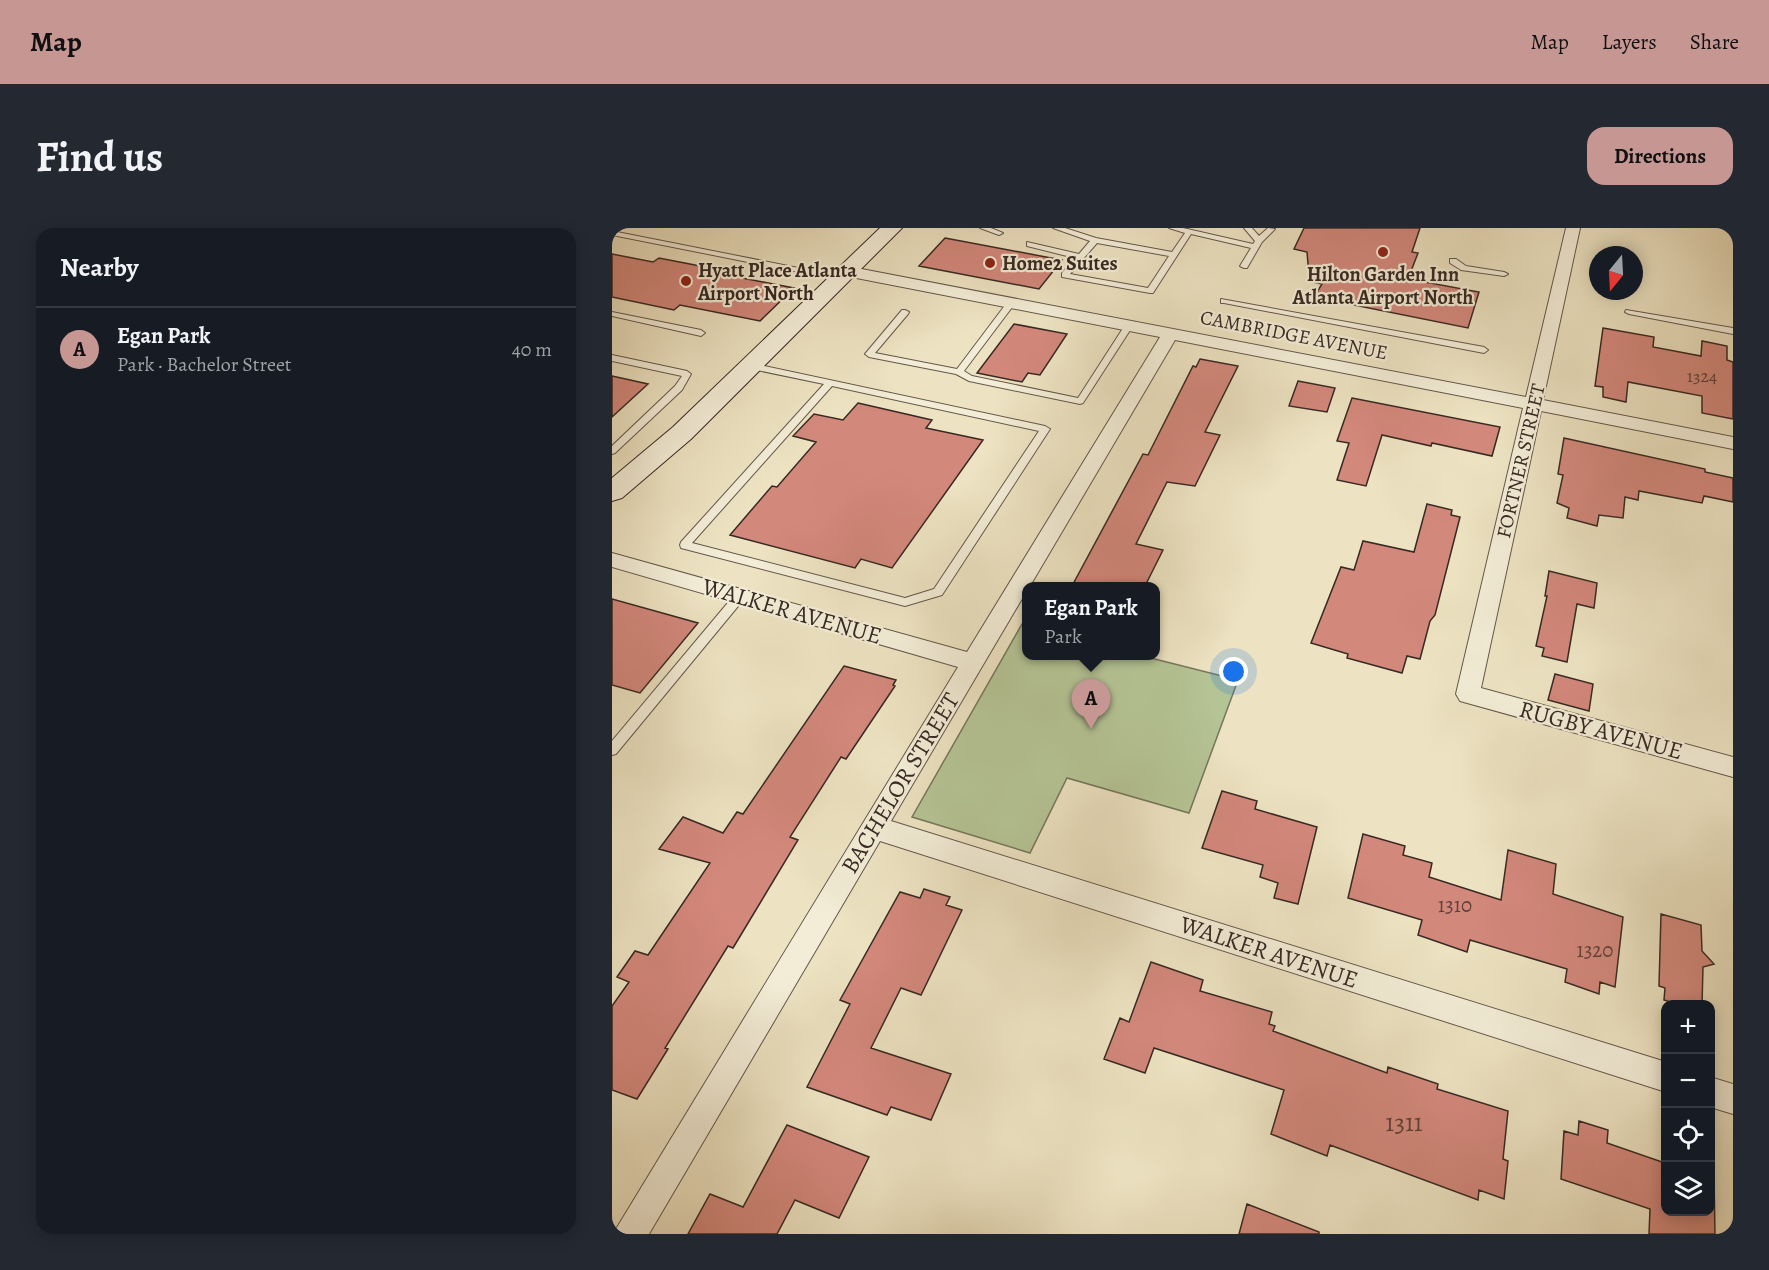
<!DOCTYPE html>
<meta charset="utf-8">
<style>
body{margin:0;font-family:Alegreya,serif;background:#242831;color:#f1f3f6}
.controls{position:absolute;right:18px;bottom:18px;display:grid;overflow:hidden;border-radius:12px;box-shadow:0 3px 15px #0003}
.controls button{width:54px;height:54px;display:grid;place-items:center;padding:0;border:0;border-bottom:2px solid #363941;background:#171b24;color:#f1f3f6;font:30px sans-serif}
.compass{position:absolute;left:977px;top:18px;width:54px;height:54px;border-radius:50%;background:#171b24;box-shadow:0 3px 15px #0003;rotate:198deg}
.you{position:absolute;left:622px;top:444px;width:21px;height:21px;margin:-15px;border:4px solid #fff;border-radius:50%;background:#1a73e8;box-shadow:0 0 0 9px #1a73e833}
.badge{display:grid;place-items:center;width:39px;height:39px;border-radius:50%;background:#c59692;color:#111;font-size:20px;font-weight:700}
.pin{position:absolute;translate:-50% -50px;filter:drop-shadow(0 2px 3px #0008)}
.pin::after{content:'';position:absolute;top:32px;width:21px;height:18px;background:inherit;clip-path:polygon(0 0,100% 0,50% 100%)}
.popup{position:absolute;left:410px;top:354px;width:138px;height:78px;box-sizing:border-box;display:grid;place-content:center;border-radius:12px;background:#171b24;filter:drop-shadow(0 2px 4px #0005);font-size:20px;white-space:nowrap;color:#9ea1a6}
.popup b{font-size:22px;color:#f1f3f6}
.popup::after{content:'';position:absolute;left:50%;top:100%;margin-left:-12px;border:12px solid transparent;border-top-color:#171b24}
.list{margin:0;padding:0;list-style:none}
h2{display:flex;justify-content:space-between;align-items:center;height:78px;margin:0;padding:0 24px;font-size:26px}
h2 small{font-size:20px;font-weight:400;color:#9ea1a6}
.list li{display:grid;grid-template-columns:39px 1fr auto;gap:18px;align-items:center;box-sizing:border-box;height:84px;padding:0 24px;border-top:2px solid #363941}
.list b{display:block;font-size:22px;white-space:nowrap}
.list p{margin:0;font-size:20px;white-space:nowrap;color:#9ea1a6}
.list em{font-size:20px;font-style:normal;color:#9ea1a6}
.icon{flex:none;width:33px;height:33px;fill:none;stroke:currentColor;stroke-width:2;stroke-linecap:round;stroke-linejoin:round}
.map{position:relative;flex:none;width:1121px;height:1006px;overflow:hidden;border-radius:18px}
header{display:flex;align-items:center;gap:36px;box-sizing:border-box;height:84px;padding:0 30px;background:#c59692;color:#111}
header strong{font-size:28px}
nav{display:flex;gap:33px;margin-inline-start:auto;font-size:21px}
.intro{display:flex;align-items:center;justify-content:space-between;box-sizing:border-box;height:144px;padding:0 36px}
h1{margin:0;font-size:42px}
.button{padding:15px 27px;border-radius:18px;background:#c59692;color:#111;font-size:21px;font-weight:700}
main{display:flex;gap:36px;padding:0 36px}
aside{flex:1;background:#171b24;border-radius:18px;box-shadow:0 3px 15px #0003}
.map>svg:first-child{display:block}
.green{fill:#b5c495;stroke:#76765c;stroke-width:1.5}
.building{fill:#d3887c;stroke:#372923;stroke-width:1.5}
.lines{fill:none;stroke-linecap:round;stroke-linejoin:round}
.lane-casing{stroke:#64584b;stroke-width:2}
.street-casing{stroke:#64584b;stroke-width:2}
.secondary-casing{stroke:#372923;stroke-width:2}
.lane{fill:#f3edd7;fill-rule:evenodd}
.street{fill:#f3edd7;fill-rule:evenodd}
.secondary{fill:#f3edd7;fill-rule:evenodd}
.poi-dot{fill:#8f2418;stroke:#f3edd7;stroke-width:2}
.labels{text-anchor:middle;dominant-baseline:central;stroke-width:4.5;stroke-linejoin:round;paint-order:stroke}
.far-number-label{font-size:18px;fill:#5e4139}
.far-poi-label{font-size:20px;font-weight:bold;fill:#372923;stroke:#f3edd7;text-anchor:start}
.far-street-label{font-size:20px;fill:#372923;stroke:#f3edd7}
.number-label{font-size:21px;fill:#5e4139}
.street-label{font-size:24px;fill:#372923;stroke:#f3edd7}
.near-number-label{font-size:26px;fill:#5e4139}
</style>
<header>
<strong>Map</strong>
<nav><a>Map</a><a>Layers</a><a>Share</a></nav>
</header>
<div class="intro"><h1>Find us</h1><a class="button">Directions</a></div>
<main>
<aside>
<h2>Nearby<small></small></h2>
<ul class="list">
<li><span class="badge">A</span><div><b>Egan Park</b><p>Park · Bachelor Street</p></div><em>40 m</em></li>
</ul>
</aside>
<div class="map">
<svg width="1121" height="1006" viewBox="0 0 1121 1006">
<rect width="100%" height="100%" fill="#ede3c2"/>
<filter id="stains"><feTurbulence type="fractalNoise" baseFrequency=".00333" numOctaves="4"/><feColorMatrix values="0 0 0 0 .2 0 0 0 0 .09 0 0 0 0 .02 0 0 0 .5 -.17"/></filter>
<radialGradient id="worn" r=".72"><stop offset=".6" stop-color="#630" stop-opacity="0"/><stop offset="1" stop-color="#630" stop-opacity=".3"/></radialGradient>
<path class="green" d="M 410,396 L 414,397 L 414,428 L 531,428 L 626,452 L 577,585 L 455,550 L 418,625 L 300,589 Z"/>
<path class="building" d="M 692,0 L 808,0 L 800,24 L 806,25 L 796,51 L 867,64 L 856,100 L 702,69 L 710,56 L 701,54 L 697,48 L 695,24 L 682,21 Z
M 333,10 L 450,32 L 427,61 L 307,38 Z
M 0,26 L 41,34 L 47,30 L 119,44 L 115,47 L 182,60 L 148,93 L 68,77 L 62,82 L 0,69 Z
M 402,96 L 455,106 L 428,147 L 416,145 L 410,154 L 365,145 Z
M 991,100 L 1042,109 L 1041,119 L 1089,128 L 1090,113 L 1115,118 L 1115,132 L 1121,134 L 1121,191 L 1090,185 L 1090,168 L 1016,154 L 1014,174 L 991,169 L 991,159 L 983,158 Z
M 588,131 L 626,138 L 593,204 L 608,207 L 583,258 L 555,254 L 524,316 L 551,322 L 533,358 L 460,358 L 531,226 L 536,227 L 581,138 L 584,139 Z
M 0,148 L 36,156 L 0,189 Z
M 686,153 L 723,160 L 715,184 L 677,178 Z
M 740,170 L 888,199 L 880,228 L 820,215 L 819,218 L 770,207 L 754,258 L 725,252 L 737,215 L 725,213 Z
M 246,175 L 320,192 L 314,200 L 371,212 L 280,340 L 249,331 L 243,340 L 118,307 L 160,258 L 165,259 L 204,214 L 181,208 L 202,186 L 231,192 Z
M 952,210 L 1093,241 L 1093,244 L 1121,250 L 1121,274 L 1092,268 L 1090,275 L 1027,263 L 1026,272 L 1013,269 L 1011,290 L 987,287 L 985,298 L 955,290 L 957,280 L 945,275 L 951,247 L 946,246 Z
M 815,276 L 840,282 L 839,287 L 848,289 L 823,387 L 818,393 L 808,431 L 795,428 L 790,445 L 735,430 L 736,426 L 699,415 L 729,339 L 742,342 L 751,313 L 802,324 Z
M 937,343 L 985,355 L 982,380 L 965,376 L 955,434 L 930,428 L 932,420 L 924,418 L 935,368 L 933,368 Z
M 0,371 L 86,395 L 28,465 L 0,457 Z
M 232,438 L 284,452 L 281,457 L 283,458 L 234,531 L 229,529 L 178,609 L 186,612 L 121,720 L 116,718 L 53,820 L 56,821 L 25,871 L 0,862 L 0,778 L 17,754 L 5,749 L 23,723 L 36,727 L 98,635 L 47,621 L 71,589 L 111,605 L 125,584 L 131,586 Z
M 943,446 L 981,456 L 977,483 L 936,472 Z
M 610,563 L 645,573 L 643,581 L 705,599 L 686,676 L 662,670 L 666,655 L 648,649 L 651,637 L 590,620 Z
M 751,606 L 793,618 L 791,627 L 820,635 L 817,649 L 889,672 L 896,622 L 944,636 L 941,666 L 1011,689 L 1003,759 L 988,754 L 987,766 L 953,754 L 955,741 L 858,712 L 855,724 L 806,707 L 810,692 L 736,670 Z
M 312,661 L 338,669 L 334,677 L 350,682 L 309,767 L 289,760 L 259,820 L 339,846 L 319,892 L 279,879 L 275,887 L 195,859 L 238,776 L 228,772 L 288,664 L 308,670 Z
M 1049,686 L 1089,697 L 1090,723 L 1102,736 L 1091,739 L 1090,777 L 1068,777 L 1052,772 L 1053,760 L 1047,758 Z
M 539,734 L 591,752 L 588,763 L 660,784 L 657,796 L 663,798 L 661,803 L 775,845 L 776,839 L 826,856 L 825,861 L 896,883 L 891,931 L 896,933 L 892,971 L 867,962 L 866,972 L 718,917 L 715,928 L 659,906 L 672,862 L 542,820 L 533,845 L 492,831 L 508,790 L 517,794 Z
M 967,893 L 996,902 L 995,915 L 1053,935 L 1053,984 L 1098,984 L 1098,949 L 1102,950 L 1103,1006 L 1037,1006 L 1038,981 L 949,951 L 952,903 L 966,907 Z
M 175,897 L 257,929 L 227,990 L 183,972 L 165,1006 L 76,1006 L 98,966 L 131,979 Z
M 635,976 L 707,1004 L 707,1006 L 627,1006 Z"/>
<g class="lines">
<g class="lane-casing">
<path id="lane" d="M 368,0 L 379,0 L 391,5 L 387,7 Z
M 441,0 L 453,0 L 484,10 L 560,24 L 573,5 L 557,0 L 571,0 L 641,16 L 643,13 L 632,0 L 640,0 L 647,8 L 656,0 L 663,1 L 650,14 L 635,40 L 632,40 L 628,38 L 639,20 L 579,6 L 541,65 L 538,65 L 450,49 L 450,45 L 463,30 L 415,18 L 415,14 L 467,26 L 478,13 ZM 485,15 L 557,28 L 536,60 L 458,46 Z
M 0,3 L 227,48 L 231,50 L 227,52 L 0,7 Z
M 838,31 L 844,31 L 854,38 L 892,44 L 896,46 L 892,48 L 849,42 L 838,35 Z
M 609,71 L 872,119 L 876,122 L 872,125 L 612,75 L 609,75 Z
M 397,72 L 404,74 L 352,143 L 360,148 L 466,170 L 515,94 L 522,96 L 471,175 L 468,176 L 357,153 L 344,146 L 257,129 L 253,126 L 290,82 L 293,82 L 297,84 L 296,86 L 263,125 L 345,141 Z
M 1014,82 L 1121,100 L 1121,106 L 1017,86 L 1013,84 Z
M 0,84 L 89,102 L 93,105 L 89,108 L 0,88 Z
M 0,127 L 75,143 L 79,146 L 70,162 L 3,225 L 0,226 L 0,218 L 63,158 L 70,148 L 0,133 Z
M 138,135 L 433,198 L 438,201 L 330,367 L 293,378 L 69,320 L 68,317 L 69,314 L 212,156 L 135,140 L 134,138 ZM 220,158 L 427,203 L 322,361 L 293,370 L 80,315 Z
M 128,364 L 133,368 L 132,371 L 4,526 L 0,527 L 0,513 L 124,365 Z"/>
</g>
<g class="street-casing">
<path id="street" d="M 954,0 L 968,0 L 931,172 L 1121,209 L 1121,221 L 929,183 L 869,460 L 1121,529 L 1121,549 L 848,473 L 844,466 L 911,180 L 563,112 L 418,358 L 414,358 L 414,364 L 279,593 L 1054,834 L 1054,864 L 268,613 L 37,1006 L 1,1006 L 346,439 L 0,339 L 0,325 L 355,424 L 548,109 L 234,48 L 228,46 L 226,43 L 228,40 L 234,38 L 914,169 Z
M 1098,849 L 1121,856 L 1121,886 L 1098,879 Z"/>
</g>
<g class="secondary-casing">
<path id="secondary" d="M 268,0 L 290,0 L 79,211 L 10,270 L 0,273 L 0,250 L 61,199 Z"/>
</g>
<use href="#lane" class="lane"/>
<use href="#street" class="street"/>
<use href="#secondary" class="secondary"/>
</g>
<g class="poi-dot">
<circle cx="771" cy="24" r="6"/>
<circle cx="378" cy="35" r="6"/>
<circle cx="74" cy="53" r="6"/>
</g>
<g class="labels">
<g class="far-number-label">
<text x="1090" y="148">1324</text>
</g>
<g class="far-poi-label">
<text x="390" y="35">Home2 Suites</text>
<text x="86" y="42">Hyatt Place Atlanta<tspan x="86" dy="23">Airport North</tspan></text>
<text x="771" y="46" text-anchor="middle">Hilton Garden Inn<tspan x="771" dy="23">Atlanta Airport North</tspan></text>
</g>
<g class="far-street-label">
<text transform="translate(682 107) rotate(11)">CAMBRIDGE AVENUE</text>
<text transform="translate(909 233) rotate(-77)">FORTNER STREET</text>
</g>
<g class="number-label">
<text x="843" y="677">1310</text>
<text x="983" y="722">1320</text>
</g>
<g class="street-label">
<text transform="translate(180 383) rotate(16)">WALKER AVENUE</text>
<text transform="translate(989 502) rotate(15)">RUGBY AVENUE</text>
<text transform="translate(288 555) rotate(-59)">BACHELOR STREET</text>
<text transform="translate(657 724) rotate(18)">WALKER AVENUE</text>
</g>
<g class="near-number-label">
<text x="792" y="894">1311</text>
</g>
</g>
<rect width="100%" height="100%" filter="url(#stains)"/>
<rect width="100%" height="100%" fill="url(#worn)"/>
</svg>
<div class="controls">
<button>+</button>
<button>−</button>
<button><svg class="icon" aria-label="locate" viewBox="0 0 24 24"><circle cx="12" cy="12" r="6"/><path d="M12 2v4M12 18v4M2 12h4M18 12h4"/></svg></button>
<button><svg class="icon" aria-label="layers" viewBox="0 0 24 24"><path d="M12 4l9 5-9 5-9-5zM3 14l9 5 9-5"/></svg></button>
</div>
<svg class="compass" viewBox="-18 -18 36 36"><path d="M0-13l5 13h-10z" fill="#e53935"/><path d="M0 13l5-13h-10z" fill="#9ea1a6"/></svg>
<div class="you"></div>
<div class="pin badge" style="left:479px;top:501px">A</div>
<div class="popup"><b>Egan Park</b>Park</div>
</div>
</main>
